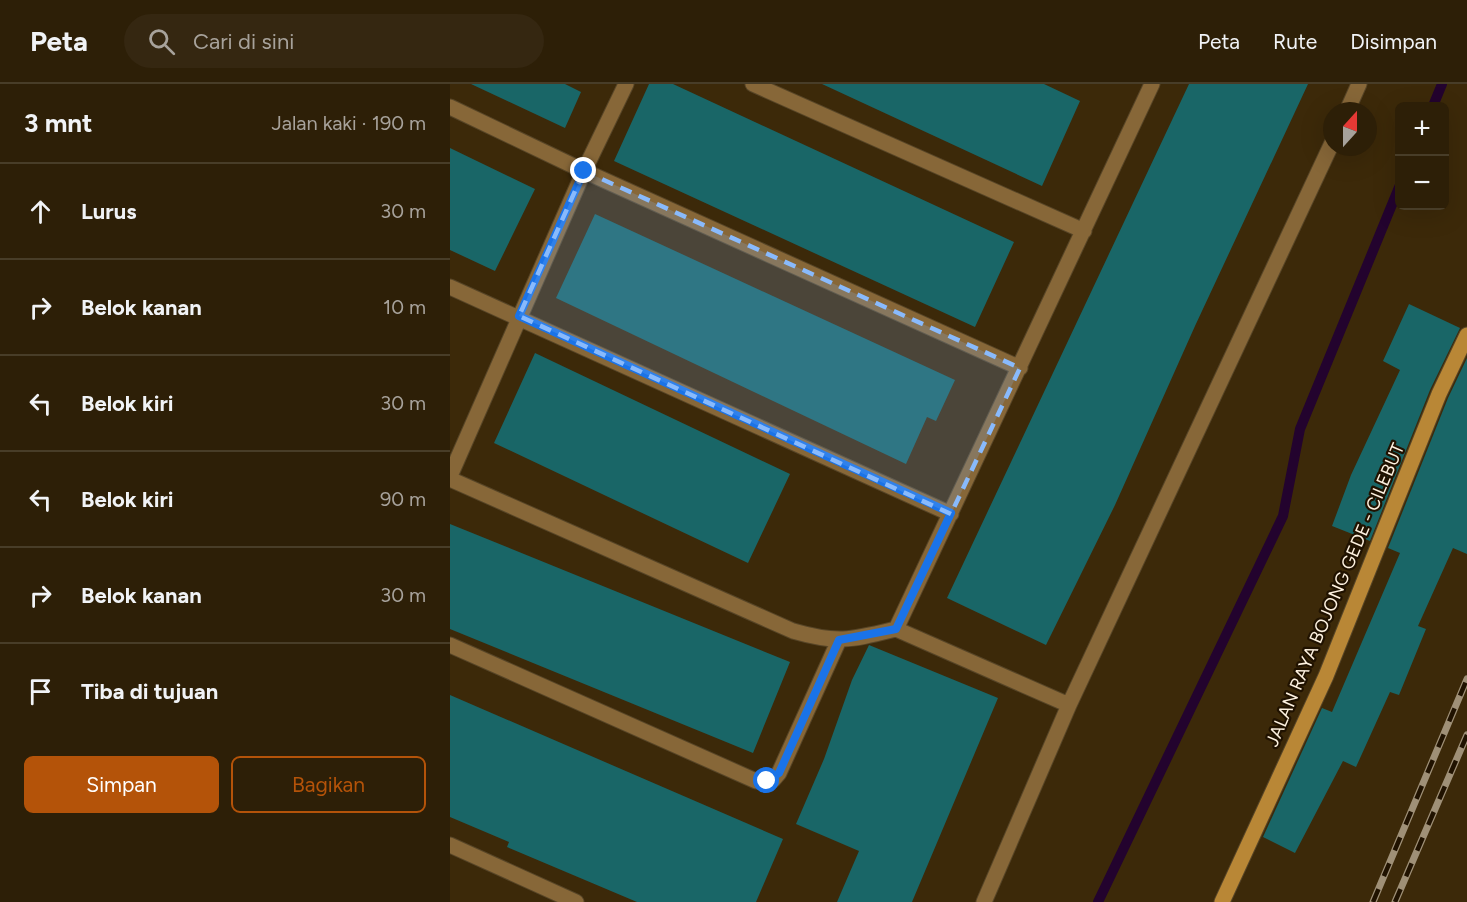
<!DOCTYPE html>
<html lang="id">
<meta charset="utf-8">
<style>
body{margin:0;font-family:Figtree,sans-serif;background:#352711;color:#f1f3f6}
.controls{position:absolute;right:18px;top:18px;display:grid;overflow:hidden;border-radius:9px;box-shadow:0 6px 24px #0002}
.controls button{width:54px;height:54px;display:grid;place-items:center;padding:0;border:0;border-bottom:2px solid #483d28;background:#2d1f07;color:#f1f3f6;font:30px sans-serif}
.compass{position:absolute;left:873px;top:18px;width:54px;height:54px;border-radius:50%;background:#2d1f07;box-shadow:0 6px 24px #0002;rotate:21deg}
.stop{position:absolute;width:18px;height:18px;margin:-14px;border:4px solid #1a73e8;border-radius:50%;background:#fff}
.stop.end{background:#1a73e8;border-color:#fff;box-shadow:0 2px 6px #0008}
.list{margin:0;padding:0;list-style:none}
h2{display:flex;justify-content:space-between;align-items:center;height:78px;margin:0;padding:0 24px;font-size:26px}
h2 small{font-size:20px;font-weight:400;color:#a7a29b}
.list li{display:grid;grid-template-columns:39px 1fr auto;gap:18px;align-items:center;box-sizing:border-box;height:96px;padding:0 24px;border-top:2px solid #483d28}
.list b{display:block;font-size:22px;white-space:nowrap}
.list em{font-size:20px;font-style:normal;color:#a7a29b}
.actions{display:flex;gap:12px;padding:18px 24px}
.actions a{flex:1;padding:14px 0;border:2px solid #b45309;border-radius:9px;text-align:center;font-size:21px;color:#b45309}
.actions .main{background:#b45309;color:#fff}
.icon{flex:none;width:33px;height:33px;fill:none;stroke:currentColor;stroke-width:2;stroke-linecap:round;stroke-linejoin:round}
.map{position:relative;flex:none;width:1017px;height:818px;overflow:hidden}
header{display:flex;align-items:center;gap:36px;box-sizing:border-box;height:84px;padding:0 30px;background:#2d1f07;border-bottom:2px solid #483d28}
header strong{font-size:28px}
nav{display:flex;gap:33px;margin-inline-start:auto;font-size:21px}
.search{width:420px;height:54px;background:#352711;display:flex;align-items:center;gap:15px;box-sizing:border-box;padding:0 21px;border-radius:33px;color:#a7a29b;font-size:22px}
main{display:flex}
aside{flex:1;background:#2d1f07}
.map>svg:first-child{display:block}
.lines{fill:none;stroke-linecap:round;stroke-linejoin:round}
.stream{stroke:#23032e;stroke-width:10}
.building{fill:#196667}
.street-casing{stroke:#574527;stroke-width:17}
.secondary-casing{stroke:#574527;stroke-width:17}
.street{stroke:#876738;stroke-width:15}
.secondary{stroke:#b98736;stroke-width:15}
.rail-casing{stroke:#9f9077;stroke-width:7}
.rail{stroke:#201200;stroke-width:4.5;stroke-dasharray:14;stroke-linecap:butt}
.route{stroke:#1a73e8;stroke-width:8}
.marked{fill:#89bafc;fill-opacity:0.2;stroke:#89bafc;stroke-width:4.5;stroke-dasharray:12 8;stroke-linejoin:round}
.labels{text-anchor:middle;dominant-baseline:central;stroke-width:4.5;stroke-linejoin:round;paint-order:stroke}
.street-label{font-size:18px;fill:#fef2e0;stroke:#201200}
</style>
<header>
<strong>Peta</strong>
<div class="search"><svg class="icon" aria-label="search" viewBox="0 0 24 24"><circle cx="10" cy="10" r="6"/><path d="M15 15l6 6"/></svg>Cari di sini</div>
<nav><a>Peta</a><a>Rute</a><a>Disimpan</a></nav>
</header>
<main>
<aside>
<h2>3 mnt<small>Jalan kaki · 190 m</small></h2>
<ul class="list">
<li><svg class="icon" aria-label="ahead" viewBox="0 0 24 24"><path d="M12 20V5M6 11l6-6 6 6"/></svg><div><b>Lurus</b></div><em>30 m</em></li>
<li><svg class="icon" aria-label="right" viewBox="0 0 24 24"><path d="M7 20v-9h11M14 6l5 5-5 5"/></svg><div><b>Belok kanan</b></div><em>10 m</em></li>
<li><svg class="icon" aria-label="left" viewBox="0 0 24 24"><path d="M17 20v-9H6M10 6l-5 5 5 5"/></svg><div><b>Belok kiri</b></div><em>30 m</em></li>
<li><svg class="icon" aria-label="left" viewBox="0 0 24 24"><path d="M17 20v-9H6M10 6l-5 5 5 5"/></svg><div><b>Belok kiri</b></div><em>90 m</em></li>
<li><svg class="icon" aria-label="right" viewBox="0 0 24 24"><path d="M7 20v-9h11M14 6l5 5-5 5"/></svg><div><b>Belok kanan</b></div><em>30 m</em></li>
<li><svg class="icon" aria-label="arrive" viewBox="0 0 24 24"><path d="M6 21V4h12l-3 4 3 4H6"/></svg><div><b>Tiba di tujuan</b></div></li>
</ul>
<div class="actions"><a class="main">Simpan</a><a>Bagikan</a></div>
</aside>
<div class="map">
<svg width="1017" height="818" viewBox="0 0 1017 818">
<rect width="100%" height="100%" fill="#3c2909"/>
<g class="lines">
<path class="stream" d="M 983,22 L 992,0
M 648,818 L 833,432 L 850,345 L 950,101"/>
</g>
<path class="building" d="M 21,0 L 115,0 L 131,8 L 115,44 Z
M 199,0 L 223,0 L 564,158 L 525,243 L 164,77 Z
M 372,0 L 594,0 L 630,17 L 592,102 Z
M 739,0 L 858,0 L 745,242 L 665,421 L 596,561 L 497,514 Z
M 0,64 L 85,105 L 45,187 L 0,166 Z
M 145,130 L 505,296 L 486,337 L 477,333 L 456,380 L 106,214 Z
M 959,220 L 1010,244 L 980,306 L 920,457 L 882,442 L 901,391 L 950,286 L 933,277 Z
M 85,269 L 340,390 L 298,479 L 44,359 Z
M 1017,274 L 1017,470 L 1003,464 L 968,542 L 976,545 L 949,611 L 940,608 L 906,683 L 893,677 L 845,769 L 813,753 L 872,624 L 882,628 L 950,469 L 938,464 L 998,314 Z
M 0,440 L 340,578 L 303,669 L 0,545 Z
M 419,561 L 548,614 L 462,818 L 387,818 L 409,767 L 346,740 L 374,675 L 402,596 Z
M 0,611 L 333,755 L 306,818 L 187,818 L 57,763 L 59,758 L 0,733 Z"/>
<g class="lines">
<g class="street-casing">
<path id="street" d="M 303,0 L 634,147
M 0,23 L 134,87 L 570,284
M 897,27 L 909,0
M 0,203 L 501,430
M 0,392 L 134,87 L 176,0
M 0,395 L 343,547 C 388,560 401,556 446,545
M 0,561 L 306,697 L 323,696 L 329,689 L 389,556
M 619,621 L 882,59
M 0,761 L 126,818
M 534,818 L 619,621 L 446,545 L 702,0"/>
</g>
<g class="secondary-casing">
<path id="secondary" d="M 772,818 L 876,592 L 989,310 L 1017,251"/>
</g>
<use href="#street" class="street"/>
<use href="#secondary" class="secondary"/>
<g class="rail-casing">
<path id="rail" d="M 923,818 L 1017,595
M 945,818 L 1017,651"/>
</g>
<use href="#rail" class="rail"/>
</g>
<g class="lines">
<path class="route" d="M 134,87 L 69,232 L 501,429 L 446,545 L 389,556 L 329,689 L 317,697"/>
</g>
<path class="marked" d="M 134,87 L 570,284 L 501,430 L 69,232 Z"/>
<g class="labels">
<g class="street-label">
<text transform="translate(885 511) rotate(-67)">JALAN RAYA BOJONG GEDE - CILEBUT</text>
</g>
</g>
</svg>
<div class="controls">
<button>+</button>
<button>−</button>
</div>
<svg class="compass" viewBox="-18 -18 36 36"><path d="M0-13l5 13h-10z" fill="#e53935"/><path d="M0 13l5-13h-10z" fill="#a7a29b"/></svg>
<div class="stop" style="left:317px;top:697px"></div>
<div class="stop end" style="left:134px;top:87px"></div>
</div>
</main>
